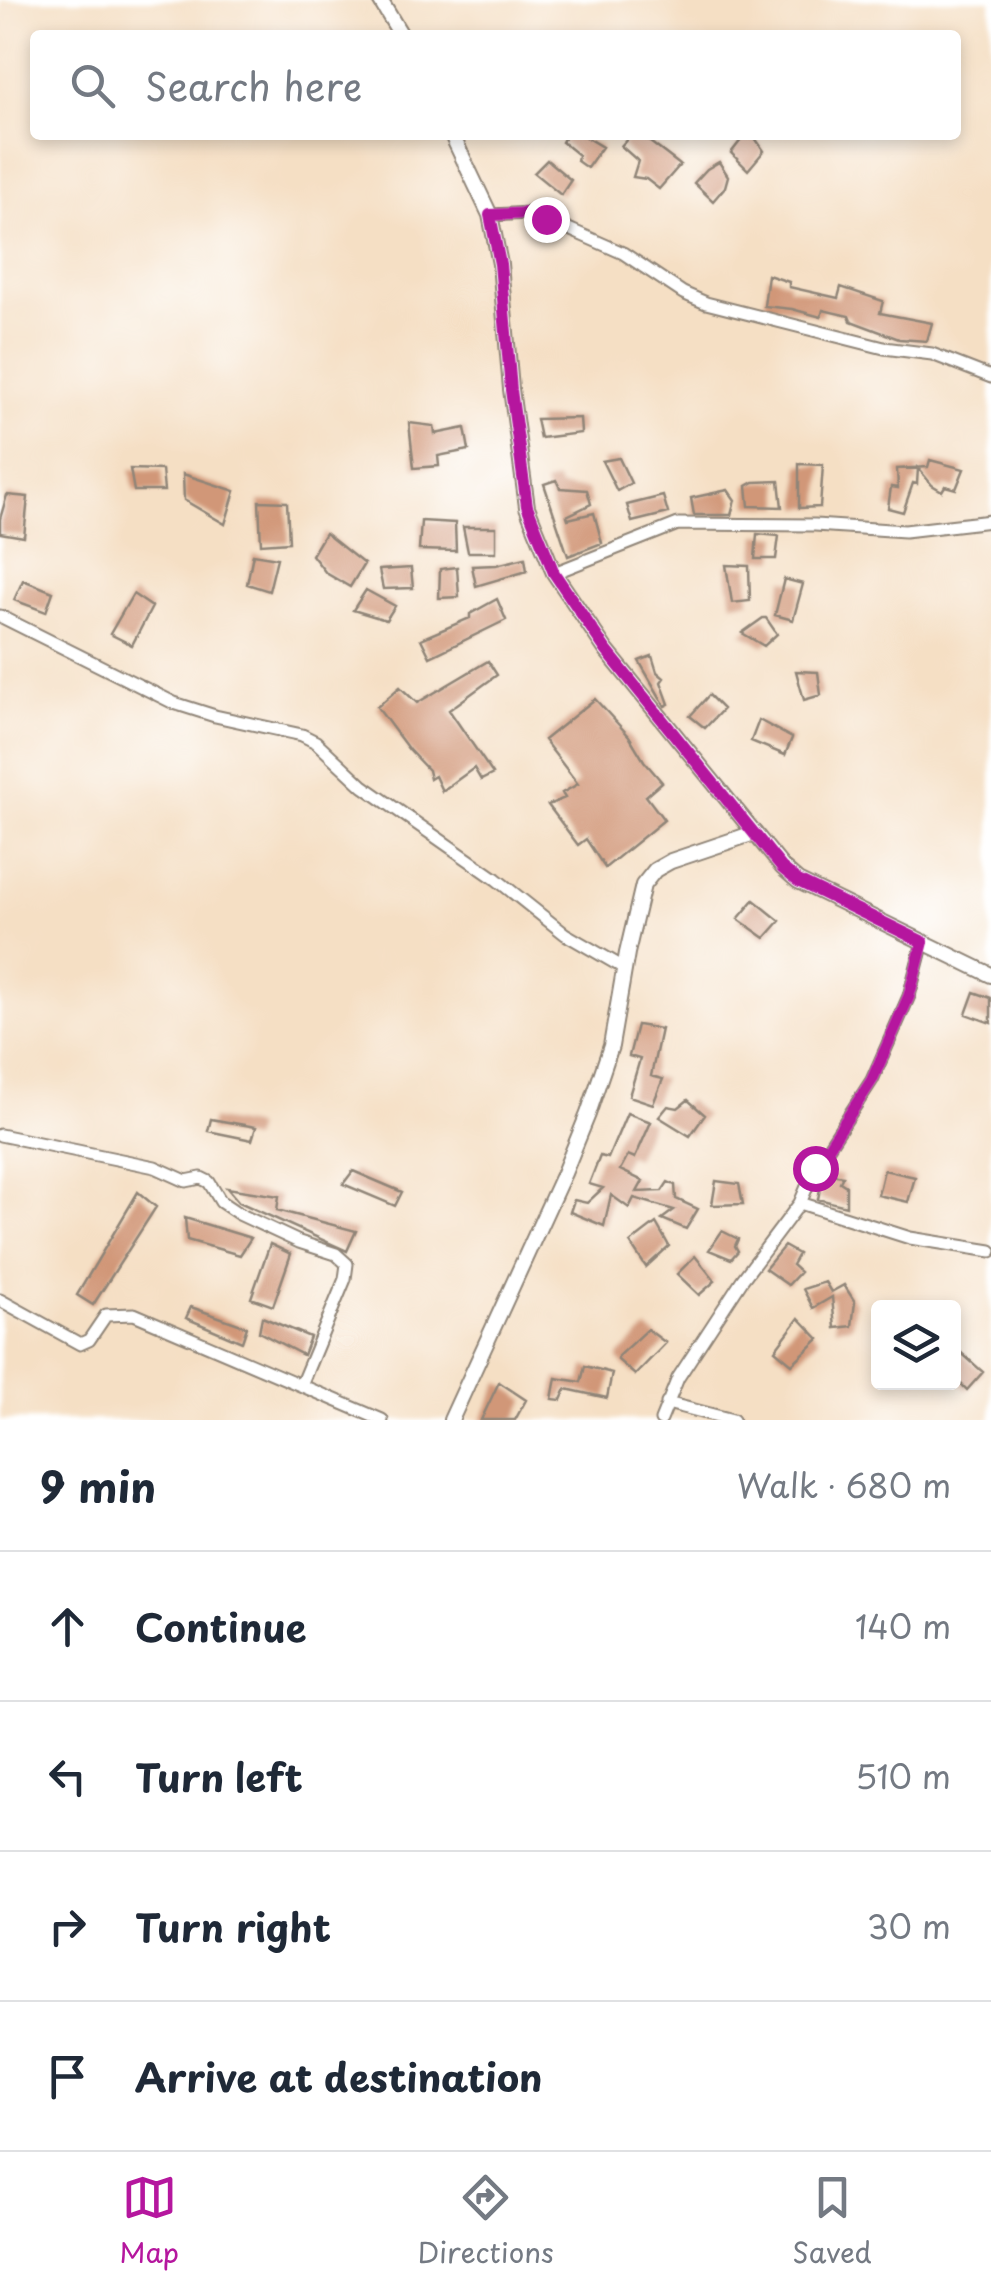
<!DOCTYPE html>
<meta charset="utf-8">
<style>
body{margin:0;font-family:"Playpen Sans",sans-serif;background:#f2f2f3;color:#1f2937}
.controls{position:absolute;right:30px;bottom:30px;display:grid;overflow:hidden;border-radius:10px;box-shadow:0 5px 15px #0003}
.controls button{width:90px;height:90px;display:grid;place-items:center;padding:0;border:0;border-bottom:2px solid #e0e1e3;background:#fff;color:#1f2937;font:50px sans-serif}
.stop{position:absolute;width:30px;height:30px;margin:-22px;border:8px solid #b5179e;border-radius:50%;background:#fff}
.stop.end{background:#b5179e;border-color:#fff;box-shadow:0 2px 10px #0008}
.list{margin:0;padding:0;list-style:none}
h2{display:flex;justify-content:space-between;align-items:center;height:130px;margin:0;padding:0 40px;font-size:42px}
h2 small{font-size:32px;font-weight:400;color:#747a83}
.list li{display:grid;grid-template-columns:65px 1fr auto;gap:30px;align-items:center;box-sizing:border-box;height:150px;padding:0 40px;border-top:2px solid #e0e1e3}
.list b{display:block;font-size:38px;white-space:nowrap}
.list em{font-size:32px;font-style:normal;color:#747a83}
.icon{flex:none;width:55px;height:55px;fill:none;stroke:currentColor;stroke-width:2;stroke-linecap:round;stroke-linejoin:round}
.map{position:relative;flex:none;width:991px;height:1420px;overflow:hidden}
.search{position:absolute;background:#fff;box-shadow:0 5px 15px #0003;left:30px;right:30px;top:30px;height:110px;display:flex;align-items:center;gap:25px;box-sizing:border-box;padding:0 35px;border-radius:10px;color:#747a83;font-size:38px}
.sheet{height:730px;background:#fff}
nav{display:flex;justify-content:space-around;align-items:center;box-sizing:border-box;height:140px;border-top:2px solid #e0e1e3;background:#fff;font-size:28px;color:#747a83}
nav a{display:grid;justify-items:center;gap:5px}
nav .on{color:#b5179e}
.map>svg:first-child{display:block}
.building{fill:#d19778}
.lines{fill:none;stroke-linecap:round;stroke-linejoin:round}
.minor-casing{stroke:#908578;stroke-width:15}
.tertiary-casing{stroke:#908578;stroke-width:18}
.minor{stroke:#fff;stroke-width:11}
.tertiary{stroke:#fff;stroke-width:14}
.route{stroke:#b5179e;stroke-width:12}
</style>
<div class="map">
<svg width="991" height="1420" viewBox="0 0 991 1420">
<rect width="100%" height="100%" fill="#fff"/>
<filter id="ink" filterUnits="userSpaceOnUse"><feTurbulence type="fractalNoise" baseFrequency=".01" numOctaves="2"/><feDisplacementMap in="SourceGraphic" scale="20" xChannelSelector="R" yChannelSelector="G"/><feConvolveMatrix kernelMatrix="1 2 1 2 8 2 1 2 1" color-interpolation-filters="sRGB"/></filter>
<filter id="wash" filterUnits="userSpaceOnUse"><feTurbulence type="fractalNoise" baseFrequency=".0048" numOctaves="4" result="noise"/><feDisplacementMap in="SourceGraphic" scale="40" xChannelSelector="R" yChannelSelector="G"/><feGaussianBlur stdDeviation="2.25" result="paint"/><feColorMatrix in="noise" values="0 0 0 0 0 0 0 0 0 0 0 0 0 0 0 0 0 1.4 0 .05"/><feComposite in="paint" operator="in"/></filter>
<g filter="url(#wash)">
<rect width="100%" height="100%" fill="#f5dfc4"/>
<g id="blocks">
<path class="building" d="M 566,135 L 582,135 L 602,147 L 587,168 L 577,161 L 578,155 L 562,142 Z
M 631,135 L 648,135 L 650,142 L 680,165 L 659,189 L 646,179 L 633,177 L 638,161 L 621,146 Z
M 745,135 L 753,135 L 764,151 L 748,170 L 731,153 Z
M 547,160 L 571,180 L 561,195 L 534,173 Z
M 719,162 L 728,176 L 725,187 L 713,201 L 694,183 L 707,169 Z
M 768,275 L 789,282 L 789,287 L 838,298 L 841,287 L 883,301 L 880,313 L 932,323 L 927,341 L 899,339 L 851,321 L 849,316 L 823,310 L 821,317 L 792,309 L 764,306 Z
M 580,418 L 581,433 L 540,438 L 536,419 Z
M 409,423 L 434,426 L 435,434 L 465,428 L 469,450 L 438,456 L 439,466 L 414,468 Z
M 619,458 L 631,483 L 617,491 L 602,461 Z
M 930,460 L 964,469 L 956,489 L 945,486 L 942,491 L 932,485 L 918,468 L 917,484 L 913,483 L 903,512 L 888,508 L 891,487 L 898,488 L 897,469 L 928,467 Z
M 799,464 L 823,465 L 820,507 L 799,508 Z
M 130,469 L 162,470 L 164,491 L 134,491 Z
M 183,474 L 235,491 L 225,524 L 184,500 Z
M 556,480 L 560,488 L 587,490 L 591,504 L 567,516 L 568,519 L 594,513 L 602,543 L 568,556 L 544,484 Z
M 779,481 L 782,507 L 749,506 L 747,486 L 754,482 Z
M 728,490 L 735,500 L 731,515 L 694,515 L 691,498 Z
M 7,495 L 28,497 L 24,537 L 0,533 L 0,519 Z
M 663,496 L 668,513 L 632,522 L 627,505 Z
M 259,501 L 287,502 L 289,542 L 261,544 Z
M 421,521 L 455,523 L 456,551 L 419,550 Z
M 463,527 L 496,527 L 496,552 L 468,552 Z
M 325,533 L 364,564 L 350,587 L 326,573 L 312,555 Z
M 757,534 L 779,536 L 776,559 L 755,559 Z
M 253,554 L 277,558 L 269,591 L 247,584 Z
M 525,558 L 527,571 L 476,586 L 472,566 L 496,565 Z
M 726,565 L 749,566 L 750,601 L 732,603 Z
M 457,567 L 459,597 L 439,598 L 440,569 Z
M 411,568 L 413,588 L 383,589 L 379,570 Z
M 784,579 L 803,584 L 793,620 L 775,615 Z
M 23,580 L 53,592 L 46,612 L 14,600 Z
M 366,590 L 395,606 L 386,620 L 353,610 Z
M 133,594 L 152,607 L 132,645 L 110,634 Z
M 497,599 L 506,620 L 430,657 L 421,639 L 470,618 L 470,614 Z
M 763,618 L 766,618 L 777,634 L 764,646 L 742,633 Z
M 652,656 L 657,672 L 664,678 L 661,682 L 669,704 L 665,706 L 639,661 Z
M 488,661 L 497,675 L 449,710 L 493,774 L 481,780 L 474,768 L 442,791 L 435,776 L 430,779 L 428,770 L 409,750 L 377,707 L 400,687 L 417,703 Z
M 796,671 L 818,672 L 821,695 L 804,700 Z
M 709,695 L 723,709 L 705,728 L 690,716 Z
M 595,699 L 629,736 L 644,761 L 662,782 L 646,796 L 664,820 L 605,868 L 586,839 L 578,845 L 548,805 L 565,798 L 562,793 L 578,784 L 544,740 Z
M 759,720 L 792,738 L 785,755 L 751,741 Z
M 754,900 L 780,921 L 765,938 L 738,919 Z
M 974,992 L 991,998 L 991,1023 L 966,1014 Z
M 637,1025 L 661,1029 L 651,1076 L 663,1079 L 653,1104 L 629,1096 L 640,1059 L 629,1056 Z
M 688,1100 L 705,1115 L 690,1136 L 659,1117 L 668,1106 L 678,1108 Z
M 627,1113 L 651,1122 L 635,1158 L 628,1155 L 620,1170 L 643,1181 L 637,1192 L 662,1191 L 668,1182 L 675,1185 L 676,1199 L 698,1209 L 686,1229 L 662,1219 L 674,1210 L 634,1198 L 629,1208 L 611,1195 L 604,1226 L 570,1212 L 574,1200 L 587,1203 L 603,1188 L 589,1184 L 600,1156 L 608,1158 Z
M 211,1119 L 256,1127 L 252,1140 L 208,1131 Z
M 884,1170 L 915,1177 L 908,1202 L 878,1195 Z
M 353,1171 L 402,1192 L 395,1206 L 343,1184 Z
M 823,1173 L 843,1176 L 840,1182 L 846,1186 L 846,1206 L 818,1199 Z
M 716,1181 L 739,1184 L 743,1204 L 712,1205 Z
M 227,1188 L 279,1196 L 277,1210 L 356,1231 L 347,1251 L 239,1202 Z
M 138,1192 L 156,1207 L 93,1305 L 77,1295 Z
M 185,1218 L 251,1238 L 240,1255 L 187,1240 Z
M 656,1223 L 669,1246 L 646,1267 L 630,1243 Z
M 722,1231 L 738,1239 L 735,1246 L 738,1251 L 731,1259 L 709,1250 Z
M 270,1244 L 291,1254 L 273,1306 L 251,1298 Z
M 784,1246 L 798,1254 L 792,1265 L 800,1272 L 788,1285 L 765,1269 Z
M 695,1256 L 715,1281 L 699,1295 L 677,1274 Z
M 825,1282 L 831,1292 L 844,1285 L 855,1302 L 852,1326 L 835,1328 L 832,1297 L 813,1308 L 803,1289 Z
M 191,1307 L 247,1327 L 242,1342 L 186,1318 Z
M 262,1317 L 310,1337 L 303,1355 L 259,1332 Z
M 799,1318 L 819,1339 L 792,1364 L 775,1350 Z
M 647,1329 L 666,1343 L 635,1375 L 618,1360 L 618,1356 Z
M 958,1350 L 983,1372 L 967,1390 L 954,1377 L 954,1356 Z
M 585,1366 L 612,1373 L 607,1398 L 566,1389 L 561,1400 L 552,1399 L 556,1378 L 581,1382 Z
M 499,1382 L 526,1400 L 515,1420 L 481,1420 Z"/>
</g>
</g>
<g filter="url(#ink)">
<use href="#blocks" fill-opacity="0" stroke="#908578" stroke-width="2.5"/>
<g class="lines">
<g class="minor-casing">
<path id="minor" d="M 490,215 L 530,213 L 546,219 L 623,253 L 683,293 L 706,303 L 884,348 L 932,354 L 991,377
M 554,573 L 678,524 L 815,525 L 905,531 L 991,521
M 0,616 L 174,703 L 215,716 L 302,735 L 316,742 L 363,786 L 496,879 L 565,934 L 624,968
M 0,1135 L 155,1167 L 186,1181 L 201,1178 L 209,1182 L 221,1202 L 239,1214 L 299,1242 L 336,1254 L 347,1264 L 345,1279 L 301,1385
M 800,1203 L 910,1238 L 991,1251
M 0,1300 L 80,1344 L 89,1340 L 106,1315 L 134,1314 L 382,1420
M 667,1403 L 733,1420
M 661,1420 L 678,1378 L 742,1280 L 800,1203 L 815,1168 L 872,1080 L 909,996 L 923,942"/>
</g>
<g class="tertiary-casing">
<path id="tertiary" d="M 380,0 L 401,35
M 452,135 L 490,215 L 500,264 L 511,389 L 527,507 L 554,573 L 606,650 L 783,868 L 798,881 L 991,975
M 451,1420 L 564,1173 L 588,1114 L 611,1046 L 627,953 L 643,885 L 655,870 L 671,861 L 754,833"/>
</g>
<use href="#minor" class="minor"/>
<use href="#tertiary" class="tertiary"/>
</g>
</g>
<g class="lines" filter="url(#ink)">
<path class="route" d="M 546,219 L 530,213 L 490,215 L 500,264 L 511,390 L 527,506 L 554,573 L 606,650 L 782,868 L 798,881 L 923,942 L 909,996 L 872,1080 L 815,1168"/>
</g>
</svg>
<div class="controls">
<button><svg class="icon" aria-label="layers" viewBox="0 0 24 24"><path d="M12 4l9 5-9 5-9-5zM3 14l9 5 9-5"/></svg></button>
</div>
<div class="stop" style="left:815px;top:1168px"></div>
<div class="stop end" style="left:546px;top:219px"></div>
<div class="search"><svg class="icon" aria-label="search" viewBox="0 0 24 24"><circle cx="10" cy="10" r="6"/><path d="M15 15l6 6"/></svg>Search here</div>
</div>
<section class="sheet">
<h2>9 min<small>Walk · 680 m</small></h2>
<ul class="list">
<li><svg class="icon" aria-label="ahead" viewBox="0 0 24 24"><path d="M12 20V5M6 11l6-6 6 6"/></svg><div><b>Continue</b></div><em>140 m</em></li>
<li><svg class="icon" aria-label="left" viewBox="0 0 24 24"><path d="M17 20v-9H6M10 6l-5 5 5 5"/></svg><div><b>Turn left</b></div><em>510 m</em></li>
<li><svg class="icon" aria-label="right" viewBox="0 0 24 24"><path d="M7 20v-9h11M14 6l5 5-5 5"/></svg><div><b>Turn right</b></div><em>30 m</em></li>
<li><svg class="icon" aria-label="arrive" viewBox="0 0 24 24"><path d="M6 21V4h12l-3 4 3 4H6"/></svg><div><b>Arrive at destination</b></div></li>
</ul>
</section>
<nav>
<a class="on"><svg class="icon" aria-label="map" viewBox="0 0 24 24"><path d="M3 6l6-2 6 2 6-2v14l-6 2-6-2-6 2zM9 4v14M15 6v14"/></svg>Map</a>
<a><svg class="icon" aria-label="directions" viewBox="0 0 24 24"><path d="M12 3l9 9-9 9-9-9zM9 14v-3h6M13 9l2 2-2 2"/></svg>Directions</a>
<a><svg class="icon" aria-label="saved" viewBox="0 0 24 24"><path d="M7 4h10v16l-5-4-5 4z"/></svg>Saved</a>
</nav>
